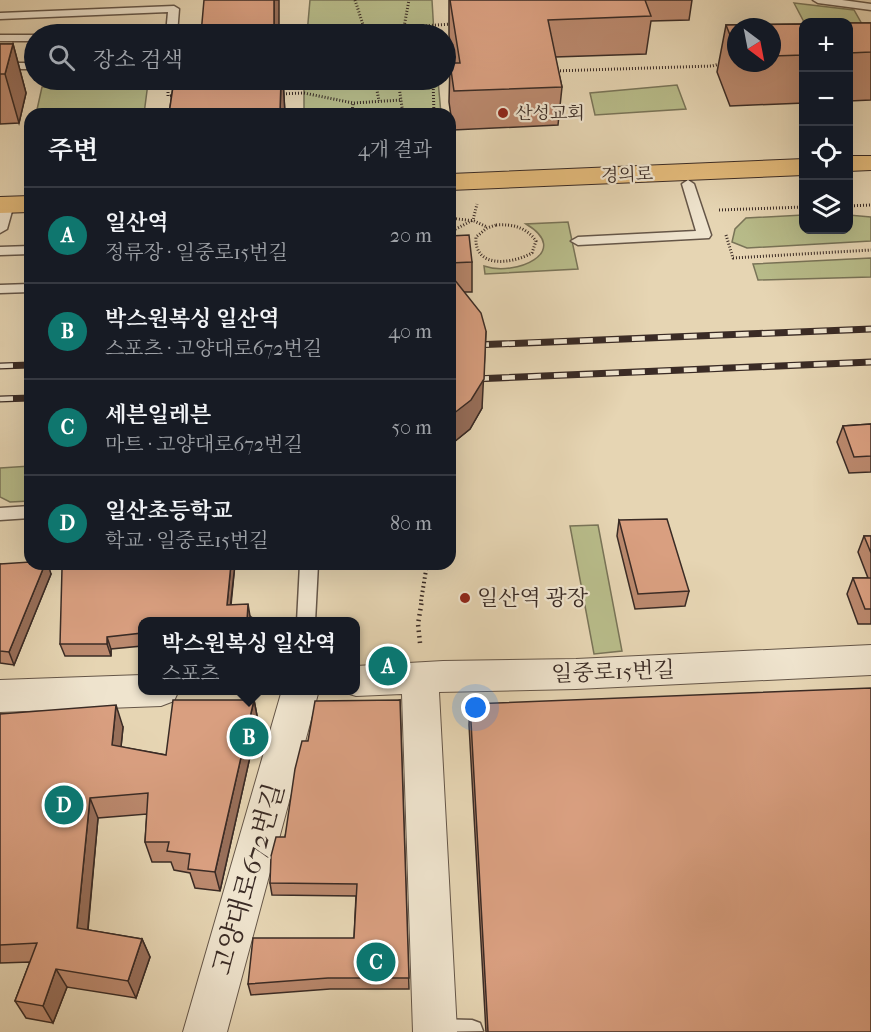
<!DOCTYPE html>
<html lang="ko">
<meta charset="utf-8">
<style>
body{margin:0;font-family:"IM FELL French Canon","Noto Serif KR",serif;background:#20242c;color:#f1f3f6}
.controls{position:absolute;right:18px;top:18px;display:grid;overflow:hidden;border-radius:12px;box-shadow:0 6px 24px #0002}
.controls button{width:54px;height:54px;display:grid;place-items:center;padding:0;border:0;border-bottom:2px solid #363941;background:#171b24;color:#f1f3f6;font:30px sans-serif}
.compass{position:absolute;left:727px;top:18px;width:54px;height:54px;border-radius:50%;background:#171b24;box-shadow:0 6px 24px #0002;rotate:148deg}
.you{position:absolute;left:476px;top:708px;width:21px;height:21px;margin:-15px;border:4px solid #fff;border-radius:50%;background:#1a73e8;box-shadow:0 0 0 9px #1a73e833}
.badge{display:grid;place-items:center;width:39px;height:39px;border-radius:50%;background:#0f766e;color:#fff;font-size:20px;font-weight:700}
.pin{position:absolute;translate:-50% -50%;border:3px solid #fff;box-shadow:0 2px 6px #0006}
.popup{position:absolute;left:138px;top:617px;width:222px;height:78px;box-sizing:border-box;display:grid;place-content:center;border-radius:12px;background:#171b24;filter:drop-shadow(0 2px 4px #0005);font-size:20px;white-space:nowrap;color:#9ea1a6}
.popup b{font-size:22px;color:#f1f3f6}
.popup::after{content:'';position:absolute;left:50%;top:100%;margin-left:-12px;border:12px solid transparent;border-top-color:#171b24}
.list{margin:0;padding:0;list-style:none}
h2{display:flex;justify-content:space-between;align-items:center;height:78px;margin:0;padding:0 24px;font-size:26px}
h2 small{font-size:20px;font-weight:400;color:#9ea1a6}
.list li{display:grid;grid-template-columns:39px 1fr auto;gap:18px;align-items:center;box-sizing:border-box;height:96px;padding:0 24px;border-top:2px solid #363941}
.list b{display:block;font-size:22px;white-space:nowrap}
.list p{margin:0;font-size:20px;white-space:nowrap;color:#9ea1a6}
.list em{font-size:20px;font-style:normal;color:#9ea1a6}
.icon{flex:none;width:33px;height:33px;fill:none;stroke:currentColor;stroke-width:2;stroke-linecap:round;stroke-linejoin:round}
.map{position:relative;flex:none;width:871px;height:1032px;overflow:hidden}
.search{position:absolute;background:#171b24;box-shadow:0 6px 24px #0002;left:24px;top:24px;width:432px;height:66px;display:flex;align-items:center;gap:15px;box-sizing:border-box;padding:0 21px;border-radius:33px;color:#9ea1a6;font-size:22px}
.panel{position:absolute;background:#171b24;box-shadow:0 6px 24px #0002;left:24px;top:108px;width:432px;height:462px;border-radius:18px}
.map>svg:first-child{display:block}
.green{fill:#b8bc8a;stroke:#797458;stroke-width:1.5}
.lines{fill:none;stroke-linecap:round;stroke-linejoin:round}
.lane-casing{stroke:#655648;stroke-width:3}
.street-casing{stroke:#655648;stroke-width:2}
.primary-casing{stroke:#3a2b25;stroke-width:2}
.path-far2{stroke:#3a2b25;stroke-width:3;stroke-dasharray:1 2;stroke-linecap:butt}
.path-far1{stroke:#3a2b25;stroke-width:4;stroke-dasharray:1.5 3;stroke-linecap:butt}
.path{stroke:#3a2b25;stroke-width:4.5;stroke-dasharray:1.5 4;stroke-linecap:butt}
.lane{fill:#efe4ce;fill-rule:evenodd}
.street{fill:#efe4ce;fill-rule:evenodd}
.primary{fill:#e3ba7a;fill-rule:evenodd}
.rail-casing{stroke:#3a2b25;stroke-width:7}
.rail{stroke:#efe4ce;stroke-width:4.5;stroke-dasharray:13;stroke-linecap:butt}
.wall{fill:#bb896e;stroke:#3a2b25;stroke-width:1.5;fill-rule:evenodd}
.shaded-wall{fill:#986f5a;stroke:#3a2b25;stroke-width:1.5}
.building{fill:#d99f80;stroke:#3a2b25;stroke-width:1.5}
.poi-dot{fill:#8f2418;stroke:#efe4ce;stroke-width:2}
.labels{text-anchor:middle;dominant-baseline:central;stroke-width:4.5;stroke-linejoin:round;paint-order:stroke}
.far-poi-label{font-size:18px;fill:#3a2b25;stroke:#efe4ce;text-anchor:start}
.far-street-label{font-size:18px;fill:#3a2b25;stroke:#efe4ce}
.poi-label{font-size:22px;fill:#3a2b25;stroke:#efe4ce;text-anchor:start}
.street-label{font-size:22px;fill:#3a2b25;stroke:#efe4ce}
.near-street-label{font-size:27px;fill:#3a2b25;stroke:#efe4ce}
</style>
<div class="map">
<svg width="871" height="1032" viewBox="0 0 871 1032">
<rect width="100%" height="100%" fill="#e6d5b3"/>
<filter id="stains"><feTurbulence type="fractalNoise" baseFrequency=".00333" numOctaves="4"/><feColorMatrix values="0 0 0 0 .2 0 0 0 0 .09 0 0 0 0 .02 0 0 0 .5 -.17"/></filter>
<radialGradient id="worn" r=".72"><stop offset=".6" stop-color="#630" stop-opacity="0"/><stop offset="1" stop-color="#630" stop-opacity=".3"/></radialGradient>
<path class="green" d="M 310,0 L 432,0 L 434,34 L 307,34 Z
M 794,3 L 854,10 L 871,40 L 849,50 L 848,22 L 804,22 Z
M 304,80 L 438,80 L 441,114 L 304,114 Z
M 148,83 L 144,114 L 36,114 L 42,87 Z
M 677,85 L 686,109 L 595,115 L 590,93 Z
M 803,215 L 804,230 L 848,230 L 849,215 L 871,217 L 871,241 L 747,248 L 732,242 L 735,229 L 746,218 Z
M 568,222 L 578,269 L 485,274 L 484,266 C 515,277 573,252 526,224 Z
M 871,258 L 871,277 L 758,280 L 753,264 Z
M 30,466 L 30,501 L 10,502 L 0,497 L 0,468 Z
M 598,525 L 622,651 L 594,654 L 570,526 Z"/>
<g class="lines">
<g class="lane-casing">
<path id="lane" d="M 813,0 L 842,0 L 871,4 L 871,10 L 818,3 Z
M 174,6 L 179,9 L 177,34 L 166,34 L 168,12 L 0,19 L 0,13 Z
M 0,35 L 34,35 L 34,41 L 0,41 Z
M 0,63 L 34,63 L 34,69 L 0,69 Z
M 688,180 L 694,184 L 711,235 L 709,238 L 578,245 L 571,241 L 578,237 L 696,231 L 682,184 Z
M 8,200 L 14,204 L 7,229 L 0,233 L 0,209 L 3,201 Z
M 30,246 L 30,254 L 0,255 L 0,247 Z
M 30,284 L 30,292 L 0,293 L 0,285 Z
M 30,506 L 30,518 L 0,520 L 0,508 Z
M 300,564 L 318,564 L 315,622 L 297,622 Z
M 435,1019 L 472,1020 L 480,1023 L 483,1031 L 425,1032 L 427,1022 Z"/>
</g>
<g class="street-casing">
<path id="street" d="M 871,645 L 871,675 L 576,689 L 439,692 L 457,1032 L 413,1032 L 402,694 L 356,696 L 343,692 L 356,690 L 356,666 L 443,661 L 576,659 Z
M 142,675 L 142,690 L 179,690 L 174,701 L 161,706 L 0,712 L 0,680 Z
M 282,690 L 319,690 L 227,1032 L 183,1032 Z"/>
</g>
<g class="primary-casing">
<path id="primary" d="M 848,156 L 871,156 L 871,170 L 848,171 Z
M 804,159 L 804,175 L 450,190 L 450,174 Z
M 30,196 L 30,212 L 0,213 L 0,197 Z"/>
</g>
<path class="path-far2" d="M 355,0 L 366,34
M 399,34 L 404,27 L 409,0
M 422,34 L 422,26 L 452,24
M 554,71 L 712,66 L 723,63
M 168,80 L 168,96 L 177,95
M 375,80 L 379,101
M 398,80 L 403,114
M 433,80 L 434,114
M 280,94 L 304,93 L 353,103
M 352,114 L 353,103 L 402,100
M 848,206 L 871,205
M 719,210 L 804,207
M 450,218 L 474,221 L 487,227
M 496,225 C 513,224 526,227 536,241 L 532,253 C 512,264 474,269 476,237 L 487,228 Z
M 450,232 L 473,220 L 477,204
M 726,235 L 733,258 L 871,250"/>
<path class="path-far1" d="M 421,601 L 427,564"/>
<path class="path" d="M 420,643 L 418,624 L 422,600"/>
<use href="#lane" class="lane"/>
<use href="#street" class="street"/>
<use href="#primary" class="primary"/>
<g class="rail-casing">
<path id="rail" d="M 450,346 L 871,329
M 0,366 L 30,365
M 450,380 L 871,362
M 0,399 L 30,398"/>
</g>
<use href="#rail" class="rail"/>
</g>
<path class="wall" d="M 449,0 L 692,0 L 689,20 L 651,21 L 646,54 L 555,57 L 562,87 L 558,125 L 453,130 L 449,102 L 450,63 L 453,63 L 449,35 Z
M 849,23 L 871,23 L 871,100 L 849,101 Z
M 804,24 L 804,103 L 730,106 L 717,72 L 726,25 ZM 736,27 L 772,27 L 772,63 L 736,63 Z
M 0,44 L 13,44 L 26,93 L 19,123 L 0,124 Z
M 174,80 L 283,80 L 285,114 L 169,114 Z
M 450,236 L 472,262 L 472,292 L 464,292 L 482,408 L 470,429 L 454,442 L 454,457 L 450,457 Z
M 871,424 L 871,472 L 849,473 L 837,442 L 843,426 Z
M 619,520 L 689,591 L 685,606 L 635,609 L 617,536 Z
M 864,536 L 871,536 L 871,624 L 858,624 L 847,594 L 853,578 L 868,578 L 858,552 Z
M 0,564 L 51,574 L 14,665 L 0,663 Z
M 235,564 L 231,605 L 250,616 L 142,621 L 142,646 L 111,649 L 111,656 L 65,656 L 60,644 Z
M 254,700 L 258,721 L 220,891 L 195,888 L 190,873 L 174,870 L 171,862 L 152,862 L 145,842 L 147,814 L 98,818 L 88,930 L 142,939 L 150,957 L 136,998 L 67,987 L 53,1023 L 26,1018 L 15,1001 L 30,962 L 0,963 L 0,714 L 123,727 L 121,747 L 166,755 Z
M 400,700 L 409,989 L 330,989 L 251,995 L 248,984 L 354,938 L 356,896 L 272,895 L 270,883 L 285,837 L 308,741 Z
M 470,704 L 871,1032 L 486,1032 L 469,725 Z"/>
<path class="shaded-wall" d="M 274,0 L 279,0 L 279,34 L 274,34 Z
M 13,44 L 26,93 L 19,123 L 5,74 Z
M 281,80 L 283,80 L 285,114 L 280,114 Z
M 486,331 L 482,408 L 470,429 L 454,442 L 454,428 L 453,414 Z
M 45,564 L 48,564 L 51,574 L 14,665 L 9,652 Z
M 231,564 L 235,564 L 229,618 L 227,605 Z
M 248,604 L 250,616 L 250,621 L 247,621 Z
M 107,637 L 111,649 L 111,656 L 107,644 Z
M 254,700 L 258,721 L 220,891 L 215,872 Z
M 116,705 L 123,727 L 119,766 L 112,745 Z
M 90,798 L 98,818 L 86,947 L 77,928 Z
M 142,939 L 150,957 L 136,998 L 128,981 Z
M 56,969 L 67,987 L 53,1023 L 43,1006 Z"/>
<path class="building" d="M 204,0 L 274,0 L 274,34 L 201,34 Z
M 450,0 L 645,0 L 651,16 L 548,20 L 562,87 L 454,91 L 450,63 L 460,63 Z
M 849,23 L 871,23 L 871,52 L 849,53 Z
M 804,24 L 804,55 L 772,56 L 772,27 L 736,27 L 736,50 L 726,25 Z
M 0,44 L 13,44 L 5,74 L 0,74 Z
M 174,80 L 281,80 L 280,112 L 226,114 L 169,114 Z
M 469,235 L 472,262 L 450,263 L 450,236 Z
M 450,274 L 481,313 L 486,331 L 484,379 L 471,400 L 453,414 L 454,428 L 450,428 Z
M 871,424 L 871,456 L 854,457 L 843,426 Z
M 667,519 L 689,591 L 638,594 L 619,520 Z
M 864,536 L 871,536 L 871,553 Z
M 30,562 L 30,564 L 45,564 L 9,652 L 0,651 L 0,564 Z
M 116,564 L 231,564 L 227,605 L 248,604 L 247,621 L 142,621 L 142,633 L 107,637 L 107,644 L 60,644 L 62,569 L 116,567 Z
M 853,578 L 871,578 L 871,609 L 865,609 Z
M 871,688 L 871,1032 L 488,1032 L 470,704 Z
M 173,700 L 254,700 L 215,872 L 188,869 L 190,854 L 167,851 L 169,842 L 145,842 L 148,793 L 90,798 L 77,928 L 142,939 L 128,981 L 56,969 L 43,1006 L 15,1001 L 37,943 L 0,945 L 0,714 L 116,705 L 112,745 L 166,755 Z
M 400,700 L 409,978 L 328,978 L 248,984 L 253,938 L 354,938 L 357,884 L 270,883 L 271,856 L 276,837 L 285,837 L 295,769 L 302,741 L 308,741 L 315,701 Z"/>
<g class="poi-dot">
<circle cx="503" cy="113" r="6"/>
<circle cx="465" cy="598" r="6"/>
</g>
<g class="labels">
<g class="far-poi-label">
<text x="515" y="113">산성교회</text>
</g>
<g class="far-street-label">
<text transform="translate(627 175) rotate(-2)">경의로</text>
</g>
<g class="poi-label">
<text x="477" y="598">일산역 광장</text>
</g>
<g class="street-label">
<text transform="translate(613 672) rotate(-2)">일중로15번길</text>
</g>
<g class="near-street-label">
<text transform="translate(248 879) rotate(-74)">고양대로672번길</text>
</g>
</g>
<rect width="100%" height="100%" filter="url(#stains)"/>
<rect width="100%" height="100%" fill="url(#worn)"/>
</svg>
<div class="controls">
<button>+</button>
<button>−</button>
<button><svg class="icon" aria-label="locate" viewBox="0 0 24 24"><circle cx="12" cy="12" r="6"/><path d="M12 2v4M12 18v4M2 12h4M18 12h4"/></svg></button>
<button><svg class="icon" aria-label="layers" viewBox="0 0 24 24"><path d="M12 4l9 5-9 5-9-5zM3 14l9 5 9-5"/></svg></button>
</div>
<svg class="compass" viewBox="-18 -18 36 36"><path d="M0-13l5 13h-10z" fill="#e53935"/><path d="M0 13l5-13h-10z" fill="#9ea1a6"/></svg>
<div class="you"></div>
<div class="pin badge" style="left:388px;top:666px">A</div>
<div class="pin badge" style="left:249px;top:737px">B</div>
<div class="popup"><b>박스원복싱 일산역</b>스포츠</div>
<div class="pin badge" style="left:376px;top:962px">C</div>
<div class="pin badge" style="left:64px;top:805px">D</div>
<div class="search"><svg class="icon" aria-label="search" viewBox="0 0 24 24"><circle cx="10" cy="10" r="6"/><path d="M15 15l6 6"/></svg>장소 검색</div>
<section class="panel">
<h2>주변<small>4개 결과</small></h2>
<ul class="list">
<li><span class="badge">A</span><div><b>일산역</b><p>정류장 · 일중로15번길</p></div><em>20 m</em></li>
<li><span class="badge">B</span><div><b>박스원복싱 일산역</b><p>스포츠 · 고양대로672번길</p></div><em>40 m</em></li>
<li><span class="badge">C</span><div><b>세븐일레븐</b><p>마트 · 고양대로672번길</p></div><em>50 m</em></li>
<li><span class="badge">D</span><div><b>일산초등학교</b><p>학교 · 일중로15번길</p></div><em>80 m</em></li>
</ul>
</section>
</div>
